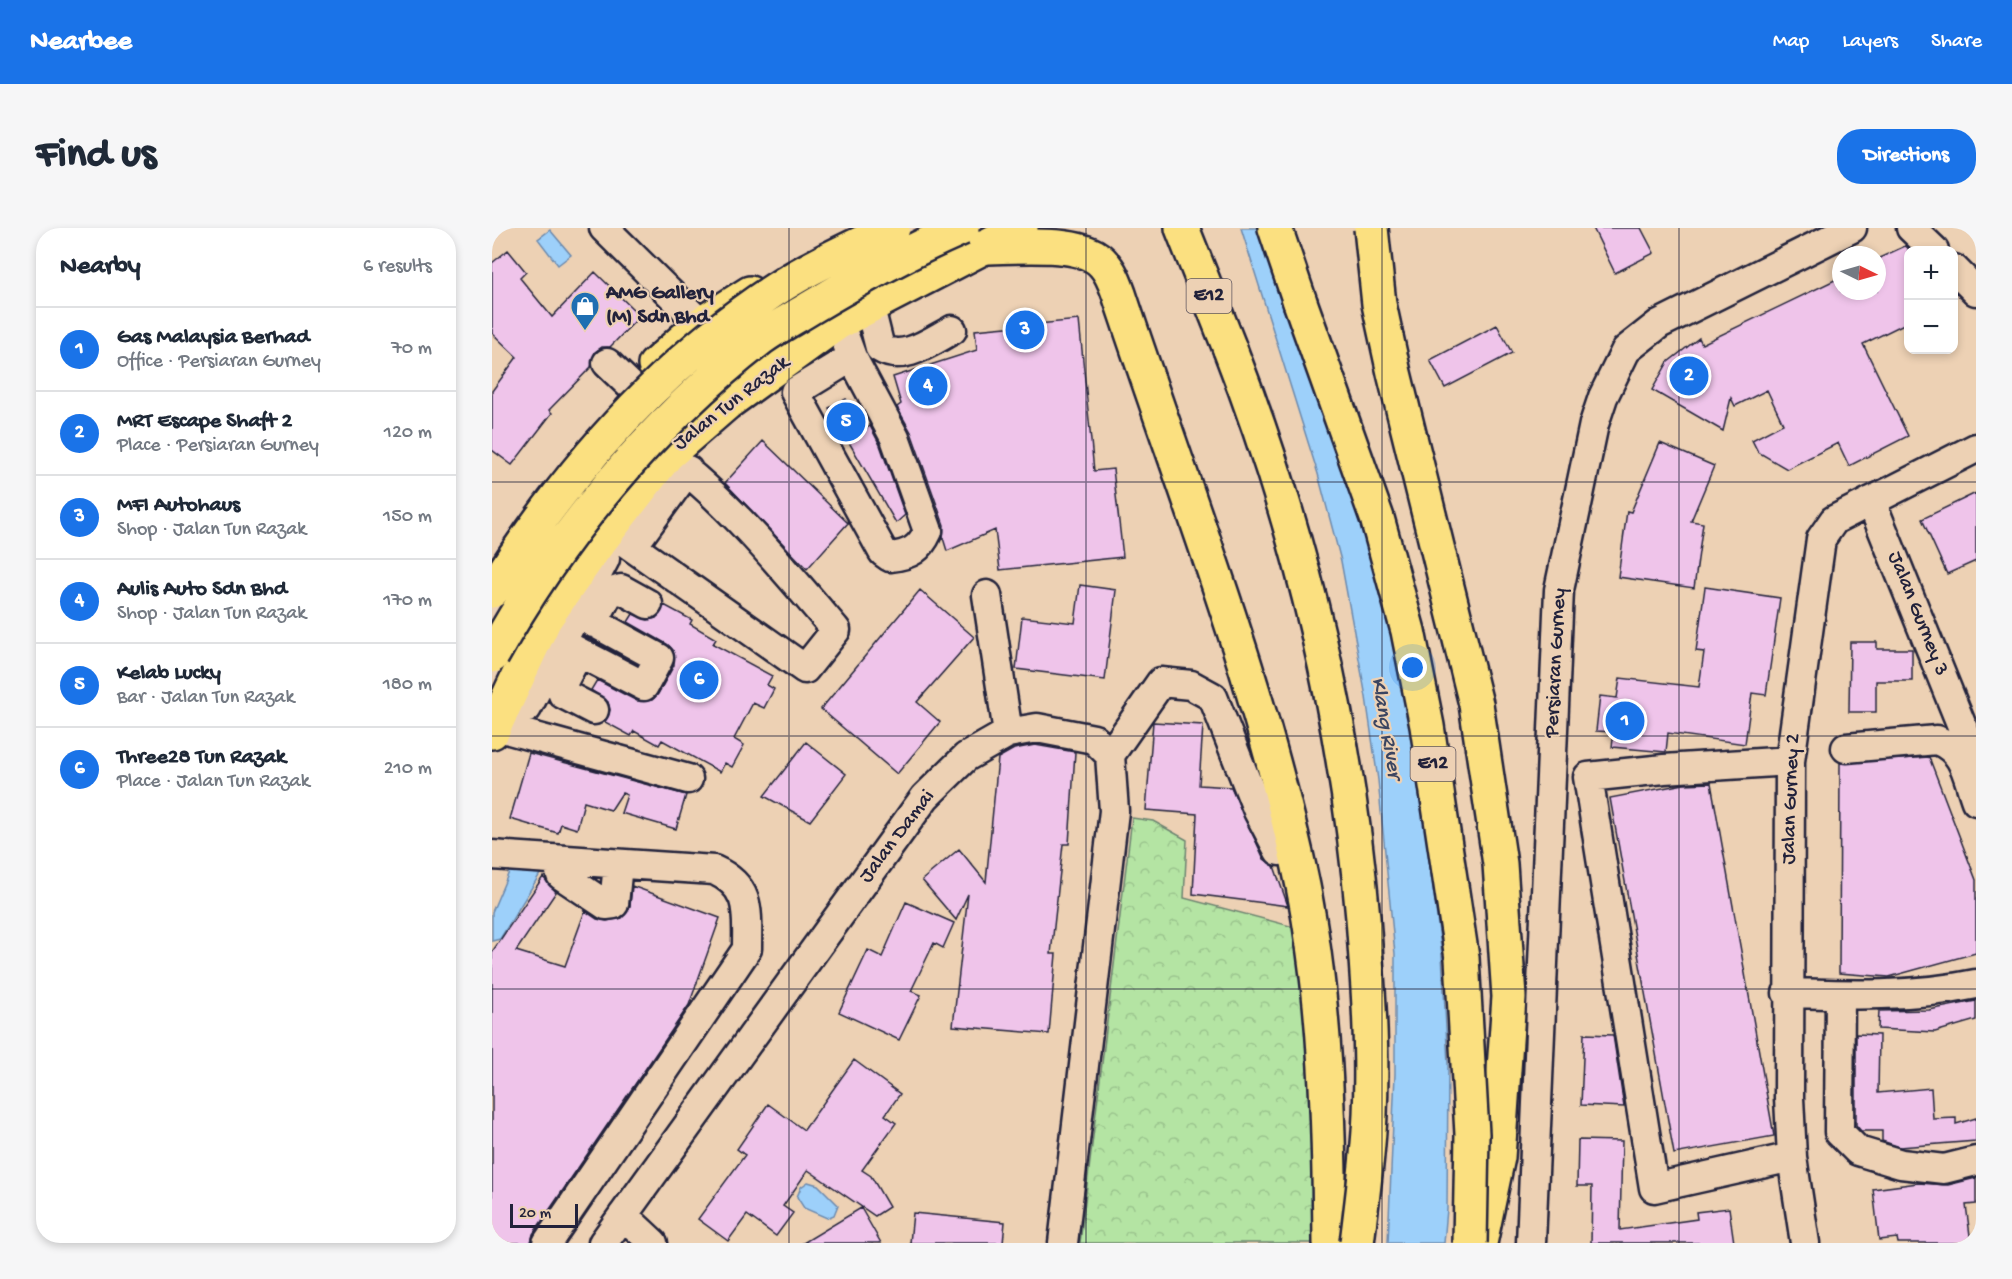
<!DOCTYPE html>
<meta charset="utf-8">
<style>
body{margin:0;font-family:"Gochi Hand",sans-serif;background:#f6f6f7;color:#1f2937}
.controls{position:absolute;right:18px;top:18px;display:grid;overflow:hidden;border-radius:12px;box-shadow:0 3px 9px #0003}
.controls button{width:54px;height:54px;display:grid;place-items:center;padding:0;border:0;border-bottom:2px solid #e0e1e3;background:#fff;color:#1f2937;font:30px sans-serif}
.compass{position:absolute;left:1340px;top:18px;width:54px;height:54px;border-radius:50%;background:#fff;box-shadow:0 3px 9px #0003;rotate:95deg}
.scale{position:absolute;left:18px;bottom:15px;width:68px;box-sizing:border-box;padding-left:6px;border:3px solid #22223b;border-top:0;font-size:16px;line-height:21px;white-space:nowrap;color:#22223b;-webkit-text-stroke:4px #edd1b4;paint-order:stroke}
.you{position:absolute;left:921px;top:440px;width:21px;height:21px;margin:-15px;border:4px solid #fff;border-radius:50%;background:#1a73e8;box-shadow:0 0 0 9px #1a73e833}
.badge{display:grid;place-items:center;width:39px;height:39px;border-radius:50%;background:#1a73e8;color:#fff;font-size:20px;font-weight:700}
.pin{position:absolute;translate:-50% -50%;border:3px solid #fff;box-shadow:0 2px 6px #0006}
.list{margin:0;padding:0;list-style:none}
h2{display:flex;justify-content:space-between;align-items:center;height:78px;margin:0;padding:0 24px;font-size:26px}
h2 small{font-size:20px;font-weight:400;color:#747a83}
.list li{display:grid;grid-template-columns:39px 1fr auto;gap:18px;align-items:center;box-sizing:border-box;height:84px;padding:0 24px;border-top:2px solid #e0e1e3}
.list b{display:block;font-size:22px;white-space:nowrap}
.list p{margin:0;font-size:20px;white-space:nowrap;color:#747a83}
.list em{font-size:20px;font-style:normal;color:#747a83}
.map{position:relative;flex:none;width:1484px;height:1015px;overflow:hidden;border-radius:24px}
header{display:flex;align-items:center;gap:36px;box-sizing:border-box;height:84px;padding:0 30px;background:#1a73e8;color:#fff}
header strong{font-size:28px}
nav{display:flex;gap:33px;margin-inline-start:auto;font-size:21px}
.intro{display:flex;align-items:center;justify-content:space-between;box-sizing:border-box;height:144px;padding:0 36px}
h1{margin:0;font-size:42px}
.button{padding:15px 27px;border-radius:24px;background:#1a73e8;color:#fff;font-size:21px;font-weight:700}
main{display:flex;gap:36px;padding:0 36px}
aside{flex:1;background:#fff;border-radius:24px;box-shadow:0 3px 9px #0003}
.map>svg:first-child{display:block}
.forest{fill:url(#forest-crowns);stroke:#6b836f;stroke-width:1.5}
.water{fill:#9dd0fa;stroke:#6c8aae;stroke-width:1.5}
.building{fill:#efc4ea;stroke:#22223b;stroke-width:1.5}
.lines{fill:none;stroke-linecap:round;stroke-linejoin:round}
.minor-casing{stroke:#22223b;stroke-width:33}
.major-casing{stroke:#22223b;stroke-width:38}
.highway-casing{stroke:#22223b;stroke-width:38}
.minor{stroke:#edd1b4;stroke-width:28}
.major{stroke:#fbe080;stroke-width:33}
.highway{stroke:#fbe080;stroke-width:33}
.major-bridge-casing{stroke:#22223b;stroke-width:38;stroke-linecap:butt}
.highway-bridge-casing{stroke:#22223b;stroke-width:38;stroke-linecap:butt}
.major-bridge{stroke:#fbe080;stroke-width:33}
.highway-bridge{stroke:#fbe080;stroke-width:33}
.grid{fill:none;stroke:#22223b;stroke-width:1.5;stroke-opacity:0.55}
.labels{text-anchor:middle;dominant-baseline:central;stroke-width:4.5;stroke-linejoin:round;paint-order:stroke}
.shield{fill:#edd1b4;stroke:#5f565f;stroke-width:1.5}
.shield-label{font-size:20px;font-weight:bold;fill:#22223b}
.poi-label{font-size:21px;font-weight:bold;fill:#22223b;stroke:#edd1b4;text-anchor:start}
.street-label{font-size:21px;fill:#22223b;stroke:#edd1b4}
.water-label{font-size:22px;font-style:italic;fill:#3b4561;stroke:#edd1b4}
</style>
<header>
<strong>Nearbee</strong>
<nav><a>Map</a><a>Layers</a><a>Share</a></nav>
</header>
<div class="intro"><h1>Find us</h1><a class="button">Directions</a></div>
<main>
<aside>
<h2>Nearby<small>6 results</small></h2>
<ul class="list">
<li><span class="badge">1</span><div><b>Gas Malaysia Berhad</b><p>Office · Persiaran Gurney</p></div><em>70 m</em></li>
<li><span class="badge">2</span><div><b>MRT Escape Shaft 2</b><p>Place · Persiaran Gurney</p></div><em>120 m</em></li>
<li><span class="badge">3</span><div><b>MFI Autohaus</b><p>Shop · Jalan Tun Razak</p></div><em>150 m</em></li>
<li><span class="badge">4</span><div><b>Aulis Auto Sdn Bhd</b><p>Shop · Jalan Tun Razak</p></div><em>170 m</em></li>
<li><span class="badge">5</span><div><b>Kelab Lucky</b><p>Bar · Jalan Tun Razak</p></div><em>180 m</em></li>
<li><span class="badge">6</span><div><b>Three28 Tun Razak</b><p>Place · Jalan Tun Razak</p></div><em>210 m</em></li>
</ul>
</aside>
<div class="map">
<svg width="1484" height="1015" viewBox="0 0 1484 1015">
<defs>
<pattern id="forest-crowns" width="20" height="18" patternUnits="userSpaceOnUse" patternTransform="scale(1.5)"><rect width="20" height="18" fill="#b4e4a3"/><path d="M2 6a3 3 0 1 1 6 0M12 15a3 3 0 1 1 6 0" fill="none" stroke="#9ac38d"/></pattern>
</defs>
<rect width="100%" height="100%" fill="#edd1b4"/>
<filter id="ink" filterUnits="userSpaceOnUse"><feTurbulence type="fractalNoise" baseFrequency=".0167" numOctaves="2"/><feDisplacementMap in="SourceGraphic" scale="12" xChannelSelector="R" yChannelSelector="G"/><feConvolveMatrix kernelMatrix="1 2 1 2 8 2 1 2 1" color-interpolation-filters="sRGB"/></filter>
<g filter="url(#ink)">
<path class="forest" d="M 640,590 L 661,593 L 695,612 L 692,670 L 802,699 L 820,863 L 824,1015 L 588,1015 Z"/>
<path class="water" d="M 749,0 L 776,0 L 852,224 L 917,479 L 950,727 L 956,836 L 955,981 L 952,1015 L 896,1015 L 903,846 L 903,726 L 886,552 L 874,469 L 849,333 L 826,246 Z
M 58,2 L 79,27 L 66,37 L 46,11 Z
M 20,637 L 53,638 L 8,711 L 0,713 L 0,684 Z
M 316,954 L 326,957 L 346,977 L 342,987 L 335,990 L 312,980 L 305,969 L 309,959 Z"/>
<path class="building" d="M 1101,0 L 1149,0 L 1162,25 L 1123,45 Z
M 1413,18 L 1416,20 L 1416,94 L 1371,116 L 1416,208 L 1357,238 L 1346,215 L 1295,241 L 1266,224 L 1260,212 L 1291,196 L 1275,162 L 1243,178 L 1239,170 L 1231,203 L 1160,162 L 1176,134 L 1207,110 L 1210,116 L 1349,49 L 1349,63 L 1385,63 L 1385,31 Z
M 16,22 L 34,44 L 28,50 L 60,89 L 103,44 L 148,88 L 118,119 L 110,119 L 103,124 L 99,139 L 57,182 L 60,185 L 20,237 L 0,222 L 0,163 L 25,129 L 0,105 L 0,35 Z
M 587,92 L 602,243 L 621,241 L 631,329 L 508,342 L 503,302 L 455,323 L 451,310 L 452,297 L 419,204 L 405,179 L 409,176 L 401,149 L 485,122 L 483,102 Z
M 1005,97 L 1020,125 L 953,160 L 938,132 Z
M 354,171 L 372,202 L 378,198 L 388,217 L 413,287 L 404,295 L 337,180 Z
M 271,213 L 356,295 L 315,341 L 233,255 Z
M 1168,215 L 1222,238 L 1199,293 L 1211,295 L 1202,360 L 1126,349 L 1135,283 L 1139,284 Z
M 1484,265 L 1484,333 L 1455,346 L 1430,291 Z
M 588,357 L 624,362 L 613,452 L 524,441 L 530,389 L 583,395 Z
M 1213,359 L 1288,370 L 1274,467 L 1260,465 L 1253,516 L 1176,505 L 1174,524 L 1120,519 L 1122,504 L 1104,503 L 1108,468 L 1125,470 L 1128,450 L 1207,459 L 1212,424 L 1204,423 Z
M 428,362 L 482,409 L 425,474 L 448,494 L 405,546 L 329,481 Z
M 172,377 L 200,392 L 198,396 L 224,411 L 221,416 L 280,448 L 275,457 L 282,461 L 272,480 L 261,475 L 242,511 L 252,517 L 240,539 L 233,535 L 228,544 L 170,512 L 167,517 L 142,503 L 139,508 L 113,494 L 118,482 L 116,474 L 99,462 L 105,452 L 145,473 L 160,472 L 166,466 L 182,437 L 181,422 L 175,416 L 136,394 L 141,386 L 156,392 L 164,390 Z
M 1358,414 L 1385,414 L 1385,421 L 1420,421 L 1420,453 L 1384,453 L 1384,484 L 1357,484 Z
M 661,494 L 711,497 L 707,557 L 739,559 L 772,631 L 782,638 L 796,678 L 701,666 L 705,586 L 654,582 Z
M 314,514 L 354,546 L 318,593 L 272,568 Z
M 543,517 L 583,524 L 577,616 L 571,616 L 559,726 L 564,726 L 557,806 L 461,798 L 476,666 L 464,692 L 430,652 L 467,621 L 494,654 L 506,530 L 522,521 Z
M 37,525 L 194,567 L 184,601 L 129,585 L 135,567 L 130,565 L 119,582 L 92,574 L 85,601 L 69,596 L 66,605 L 18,591 Z
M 1437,529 L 1484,652 L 1484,725 L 1397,749 L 1347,745 L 1348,535 Z
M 1219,555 L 1282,908 L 1182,926 L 1118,570 L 1192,556 Z
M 51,649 L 64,664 L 24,723 L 73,738 L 93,683 L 105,691 L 115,693 L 130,690 L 138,678 L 140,658 L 228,690 L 197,777 L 41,1006 L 39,1015 L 0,1015 L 0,724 Z
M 414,674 L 462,695 L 451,720 L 442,715 L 419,763 L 429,767 L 407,812 L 347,784 L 376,722 L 390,729 Z
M 1484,773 L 1484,792 L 1443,804 L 1386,801 L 1387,783 L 1437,782 Z
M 1092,806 L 1121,807 L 1132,879 L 1089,877 Z
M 1364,806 L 1387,807 L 1386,865 L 1439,860 L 1441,891 L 1464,890 L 1464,896 L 1484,890 L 1484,913 L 1408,919 L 1390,913 L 1390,903 L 1369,903 L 1364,897 Z
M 362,832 L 408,866 L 393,887 L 404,895 L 370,942 L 379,948 L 397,979 L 383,988 L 316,942 L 291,978 L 301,985 L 284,1008 L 255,987 L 236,1013 L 206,991 L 253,927 L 245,921 L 276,876 L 312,902 Z
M 1086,912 L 1130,913 L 1128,1002 L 1205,991 L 1204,984 L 1237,980 L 1242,1015 L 1099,1015 L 1100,958 L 1085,958 Z
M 1484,950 L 1484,976 L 1474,977 L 1479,1015 L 1406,1015 L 1405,1010 L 1387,1012 L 1381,961 L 1426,955 L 1456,957 Z
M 369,980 L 389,1015 L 311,1015 Z
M 421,985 L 513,994 L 511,1015 L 418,1015 Z"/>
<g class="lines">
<g class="minor-casing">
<path id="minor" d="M 112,0 L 209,96 L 221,113
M 1419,0 L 1442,22
M 1462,41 L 1484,63
M 377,76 L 388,120 C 411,135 439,113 460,102
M 347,94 L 360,129 L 403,210 L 436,303 C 428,321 418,327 398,329 L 391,324 L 303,164 L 360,129
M 115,135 L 140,159
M 1379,273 L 1484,533
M 116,302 L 313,441 L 344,402 C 292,341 239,276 175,227
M 140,319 L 196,242
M 495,367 L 516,505
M 101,395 L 117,365 L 129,361 L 156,376
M 67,419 L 77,419 L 152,458 L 167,430 L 90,388 L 88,378
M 87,424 L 70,456 L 71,466 L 102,482
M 11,480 L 23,482 L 35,480 L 113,331 L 112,322 L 105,317
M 3,498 L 196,551
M 1354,520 L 1445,512 C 1474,524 1474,546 1484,573
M 618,527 L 669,454 L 699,457 L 721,469 L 766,583 L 787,623
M 1298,533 L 1172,541 L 1096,549 L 1162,960 L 1300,929
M 0,627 L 222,642 C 260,659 255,685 255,721 L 55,1015
M 65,632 L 69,647 L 114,677 L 122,676 L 126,636
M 1295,765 C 1358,767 1422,769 1484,756
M 1348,767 L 1347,904 L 1366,923 L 1409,936 L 1452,941 L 1484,933
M 131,987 L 161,1015
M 111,1015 L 433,569 L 474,529 L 516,505 L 545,500 L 602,511 L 618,527 L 622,583 L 571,1015
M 1039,1015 L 1067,362 L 1102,196 L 1111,169 L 1134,122 L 1167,96 L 1360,0
M 1313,1015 L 1300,929 L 1297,870 L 1298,533 L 1329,311 L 1342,292 L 1484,220"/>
</g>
<g class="major-casing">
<path id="major" d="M 163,137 L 209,96 L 258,65
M 0,504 L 53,391 L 105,317 L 175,227 L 235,175 L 347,94 L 529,0"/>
</g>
<g class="highway-casing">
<path id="highway" d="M 690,0 L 738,121
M 783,0 L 808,74
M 489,19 C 519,19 575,13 602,28 C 616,36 622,52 627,66 C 692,263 769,454 811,658 C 834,774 837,896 838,1015
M 984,476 L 1008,636 L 1017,769 L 1006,929 L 988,1015"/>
</g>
<use href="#minor" class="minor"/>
<use href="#major" class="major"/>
<use href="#highway" class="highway"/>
<g class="major-bridge-casing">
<path id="major-bridge" d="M 0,363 C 74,245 167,138 284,61 C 321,37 362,19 401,0
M 0,428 C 67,307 159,196 268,111 C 283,100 302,90 318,80 C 368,50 417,23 470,0"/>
</g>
<g class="highway-bridge-casing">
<path id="highway-bridge" d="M 879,0 L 887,76 L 902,145 L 984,476
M 808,74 L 885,290 L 916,403 L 935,498 L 970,730 L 980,906 L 978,1015
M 738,121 C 810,306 854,493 871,690 C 876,756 881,821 878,887 C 876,930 870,973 865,1015"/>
</g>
<use href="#major-bridge" class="major-bridge"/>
<use href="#highway-bridge" class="highway-bridge"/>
</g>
</g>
<path class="grid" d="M 297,0 L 297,1015M 594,0 L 594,1015M 890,0 L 890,1015M 1187,0 L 1187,1015M 0,254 L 1484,254M 0,508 L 1484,508M 0,761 L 1484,761"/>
<defs>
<g id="shop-pin" transform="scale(1.5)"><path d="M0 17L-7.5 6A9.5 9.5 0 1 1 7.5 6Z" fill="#1f6fb2" stroke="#edd1b4"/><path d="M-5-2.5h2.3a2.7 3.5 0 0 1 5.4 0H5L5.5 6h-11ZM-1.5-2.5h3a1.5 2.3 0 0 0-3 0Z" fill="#fff"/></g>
</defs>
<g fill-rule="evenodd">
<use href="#shop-pin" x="93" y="78"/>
</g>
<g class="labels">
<g class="shield">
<rect x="694.5" y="51" width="45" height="34" rx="4.5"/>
<rect x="918.5" y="519" width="45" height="34" rx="4.5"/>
</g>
<g class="shield-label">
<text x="717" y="68">E12</text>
<text x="941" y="536">E12</text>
</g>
<g class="poi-label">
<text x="114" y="66">AMG Gallery<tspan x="114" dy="24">(M) Sdn Bhd</tspan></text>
</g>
<g class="street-label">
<text transform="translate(240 176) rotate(-38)">Jalan Tun Razak</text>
<text transform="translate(1425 386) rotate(68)">Jalan Gurney 3</text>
<text transform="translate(1065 435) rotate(-87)">Persiaran Gurney</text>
<text transform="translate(1300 571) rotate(-88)">Jalan Gurney 2</text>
<text transform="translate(406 609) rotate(-53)">Jalan Damai</text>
</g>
<g class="water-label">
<text transform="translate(893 500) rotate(80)">Klang River</text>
</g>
</g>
</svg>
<div class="controls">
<button>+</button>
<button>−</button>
</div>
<svg class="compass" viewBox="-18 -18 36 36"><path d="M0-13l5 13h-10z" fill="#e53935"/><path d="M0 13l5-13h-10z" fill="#747a83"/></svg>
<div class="scale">20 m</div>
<div class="you"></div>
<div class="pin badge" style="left:1133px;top:493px">1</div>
<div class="pin badge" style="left:1197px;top:148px">2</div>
<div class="pin badge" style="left:533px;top:102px">3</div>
<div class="pin badge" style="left:436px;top:158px">4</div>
<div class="pin badge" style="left:354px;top:194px">5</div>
<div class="pin badge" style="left:207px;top:452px">6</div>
</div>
</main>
